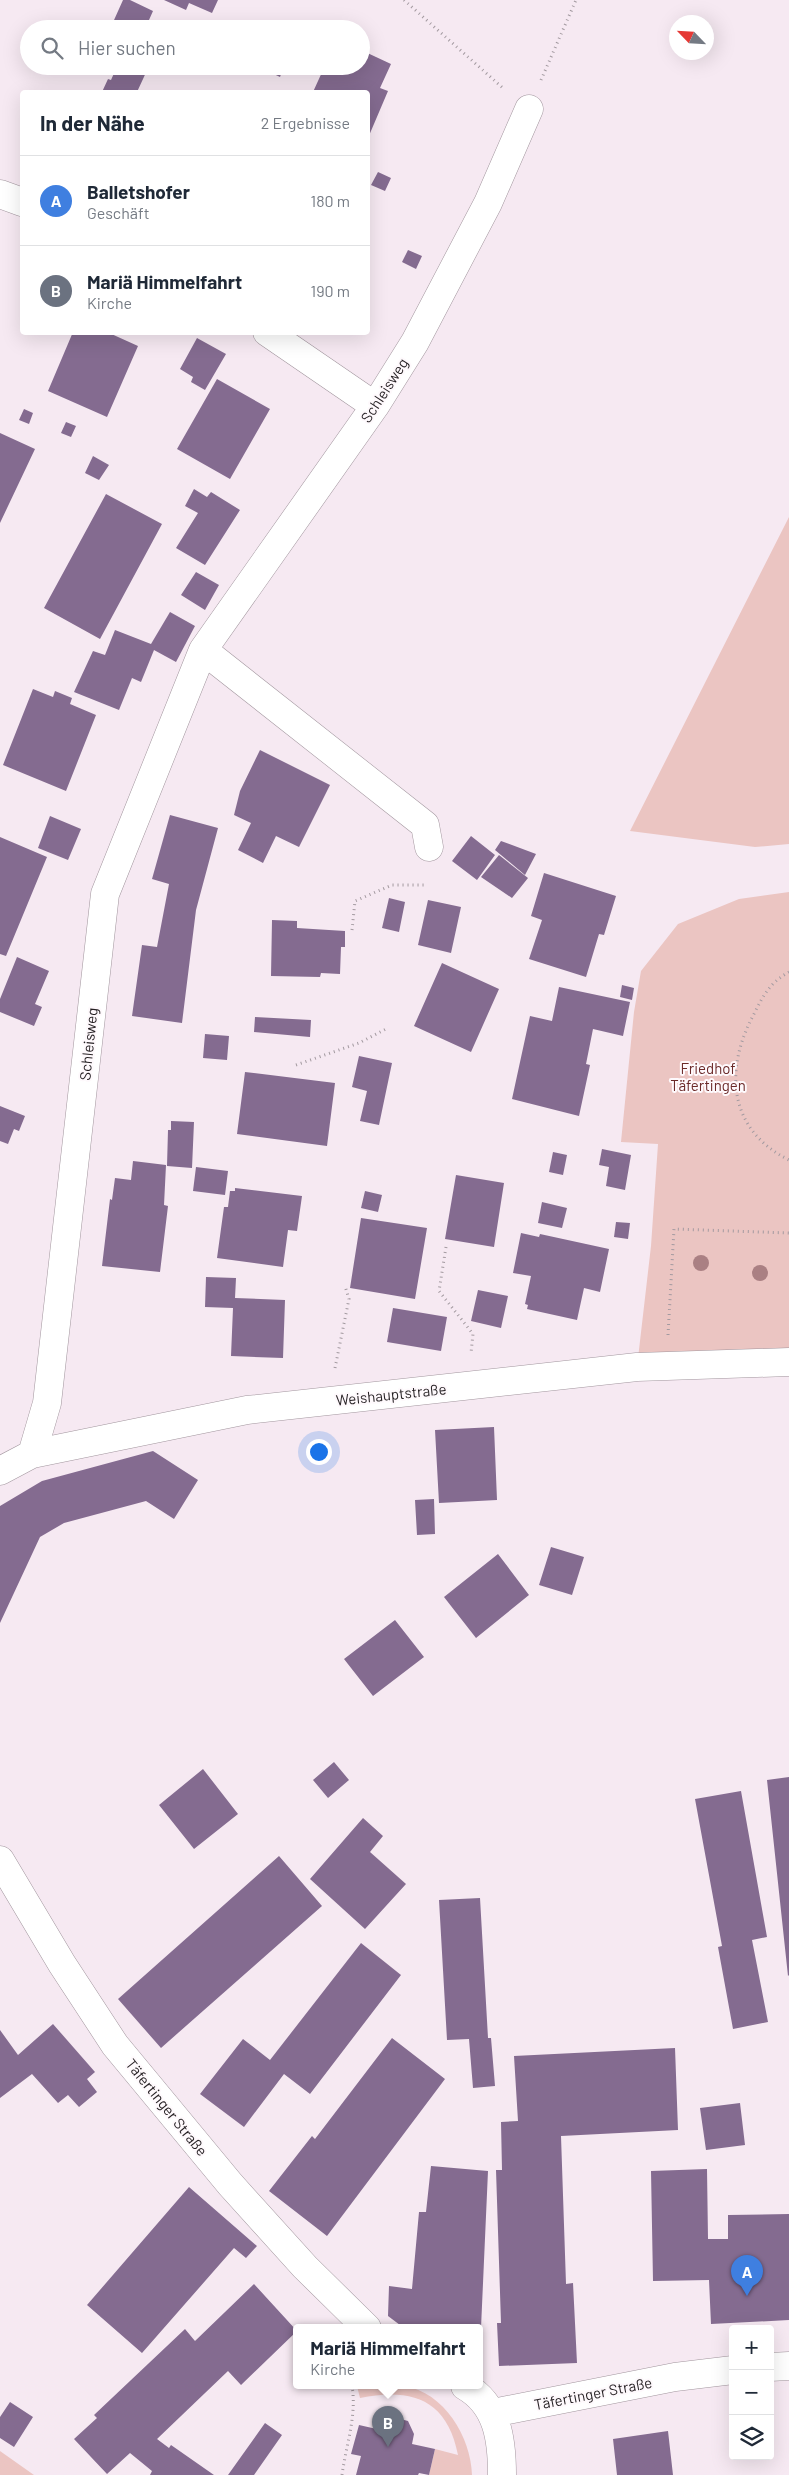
<!DOCTYPE html>
<html lang="de">
<meta charset="utf-8">
<style>
body{margin:0;font-family:Barlow,sans-serif;background:#f2f2f3;color:#1f2937}
.controls{position:absolute;right:15px;bottom:15px;display:grid;overflow:hidden;border-radius:5px;box-shadow:0 5px 20px #0002}
.controls button{width:45px;height:45px;display:grid;place-items:center;padding:0;border:0;border-bottom:1px solid #e0e1e3;background:#fff;color:#1f2937;font:25px sans-serif}
.compass{position:absolute;left:669px;top:15px;width:45px;height:45px;border-radius:50%;background:#fff;box-shadow:0 5px 20px #0002;rotate:295deg}
.you{position:absolute;left:318px;top:1451px;width:18px;height:18px;margin:-12px;border:4px solid #fff;border-radius:50%;background:#1a73e8;box-shadow:0 0 0 8px #1a73e833}
.badge{display:grid;place-items:center;width:32px;height:32px;border-radius:50%;background:#3f7d92;color:#fff;font-size:16px;font-weight:700}
.pin{position:absolute;translate:-50% -41px;filter:drop-shadow(0 1px 2px #0008)}
.pin::after{content:'';position:absolute;top:26px;width:18px;height:15px;background:inherit;clip-path:polygon(0 0,100% 0,50% 100%)}
.popup{position:absolute;left:293px;top:2324px;width:190px;height:65px;box-sizing:border-box;display:grid;place-content:center;border-radius:5px;background:#fff;filter:drop-shadow(0 1px 4px #0005);font-size:16px;white-space:nowrap;color:#747a83}
.popup b{font-size:19px;color:#1f2937}
.popup::after{content:'';position:absolute;left:50%;top:100%;margin-left:-10px;border:10px solid transparent;border-top-color:#fff}
.list{margin:0;padding:0;list-style:none}
h2{display:flex;justify-content:space-between;align-items:center;height:65px;margin:0;padding:0 20px;font-size:21px}
h2 small{font-size:16px;font-weight:400;color:#747a83}
.list li{display:grid;grid-template-columns:32px 1fr auto;gap:15px;align-items:center;box-sizing:border-box;height:90px;padding:0 20px;border-top:1px solid #e0e1e3}
.list b{display:block;font-size:19px;white-space:nowrap}
.list p{margin:0;font-size:16px;white-space:nowrap;color:#747a83}
.list em{font-size:16px;font-style:normal;color:#747a83}
.icon{flex:none;width:28px;height:28px;fill:none;stroke:currentColor;stroke-width:2;stroke-linecap:round;stroke-linejoin:round}
.map{position:relative;flex:none;width:789px;height:2475px;overflow:hidden}
.search{position:absolute;background:#fff;box-shadow:0 5px 20px #0002;left:20px;top:20px;width:350px;height:55px;display:flex;align-items:center;gap:12px;box-sizing:border-box;padding:0 18px;border-radius:28px;color:#747a83;font-size:19px}
.panel{position:absolute;background:#fff;box-shadow:0 5px 20px #0002;left:20px;top:90px;width:350px;height:245px;border-radius:5px}
.map>svg:first-child{display:block}
.green{fill:#ebc5c2}
.building{fill:#846b90}
.lines{fill:none;stroke-linecap:round;stroke-linejoin:round}
.minor-casing{stroke:#a2969e;stroke-width:29}
.tertiary-casing{stroke:#a2969e;stroke-width:29}
.path{stroke:#a39aa0;stroke-width:3;stroke-dasharray:1 4;stroke-linecap:butt}
.minor{stroke:#fff;stroke-width:28}
.tertiary{stroke:#fff;stroke-width:28}
.tree{fill:#aa8083}
.labels{text-anchor:middle;dominant-baseline:central;stroke-width:4;stroke-linejoin:round;paint-order:stroke}
.street-label{font-size:15px;fill:#241f22;stroke:#fef9fc}
.park-label{font-size:15px;fill:#6b2a29;stroke:#fef9fc}
</style>
<div class="map">
<svg width="789" height="2475" viewBox="0 0 789 2475">
<rect width="100%" height="100%" fill="#f6e9f2"/>
<path class="green" d="M 789,517 L 789,844 L 755,847 L 630,831 Z
M 789,892 L 789,1362 L 637,1367 L 651,1246 L 658,1144 L 621,1142 L 634,1012 L 641,971 L 678,924 L 739,899 Z
M 357,2386 C 372,2386 389,2383 404,2386 C 444,2392 471,2437 472,2475 L 429,2475 L 435,2449 L 458,2455 C 447,2398 410,2388 360,2398 Z
M 0,2451 L 34,2475 L 0,2475 Z"/>
<path class="building" d="M 123,0 L 130,0 L 153,11 L 145,29 L 110,29 Z
M 164,0 L 218,0 L 212,13 L 189,3 L 186,10 Z
M 361,50 L 391,64 L 380,88 L 388,91 L 368,138 L 368,92 L 313,92 L 323,70 L 315,66 L 361,66 Z
M 105,66 L 149,66 L 137,92 L 102,92 L 108,79 L 111,80 L 115,71 Z
M 257,66 L 284,66 L 280,77 Z
M 378,172 L 391,178 L 385,191 L 371,185 Z
M 408,250 L 422,256 L 416,269 L 402,262 Z
M 73,332 L 107,332 L 138,346 L 107,417 L 48,391 Z
M 197,338 L 226,354 L 205,390 L 191,382 L 193,377 L 180,369 Z
M 217,379 L 270,409 L 230,479 L 177,449 Z
M 24,409 L 33,413 L 29,424 L 19,420 Z
M 66,422 L 76,426 L 71,437 L 61,433 Z
M 0,433 L 35,449 L 0,523 Z
M 93,456 L 109,465 L 99,480 L 85,473 Z
M 194,489 L 207,497 L 211,492 L 240,510 L 205,565 L 176,548 L 198,513 L 185,506 Z
M 106,494 L 162,524 L 100,639 L 44,608 Z
M 196,572 L 219,585 L 205,610 L 181,595 Z
M 170,612 L 195,626 L 176,662 L 154,650 L 141,682 L 132,678 L 119,710 L 74,692 L 93,651 L 105,655 L 115,630 L 151,644 Z
M 33,689 L 53,697 L 55,691 L 72,698 L 70,704 L 96,715 L 66,791 L 3,765 Z
M 260,750 L 330,785 L 299,847 L 276,836 L 263,863 L 238,850 L 251,823 L 234,815 L 240,791 Z
M 170,815 L 218,828 L 196,910 L 182,1023 L 132,1016 L 142,945 L 157,947 L 169,884 L 152,879 Z
M 50,816 L 81,829 L 68,860 L 38,848 Z
M 471,836 L 495,855 L 477,880 L 452,861 Z
M 0,837 L 47,857 L 6,956 L 0,954 Z
M 501,841 L 536,854 L 525,875 L 495,850 Z
M 499,855 L 528,878 L 512,898 L 481,877 Z
M 544,873 L 616,896 L 604,935 L 599,934 L 586,977 L 529,959 L 542,920 L 531,916 Z
M 389,898 L 405,902 L 399,932 L 382,928 Z
M 428,900 L 461,907 L 451,953 L 418,945 Z
M 272,920 L 297,921 L 297,928 L 345,931 L 345,947 L 341,947 L 340,974 L 321,973 L 320,977 L 271,976 Z
M 17,957 L 49,971 L 35,1004 L 42,1007 L 34,1026 L 0,1012 L 0,999 Z
M 442,963 L 499,989 L 471,1052 L 414,1026 Z
M 622,985 L 634,988 L 632,1000 L 620,997 Z
M 559,987 L 630,1002 L 623,1036 L 593,1029 L 586,1064 L 590,1065 L 579,1116 L 512,1099 L 530,1016 L 552,1021 Z
M 255,1017 L 311,1020 L 310,1037 L 254,1032 Z
M 205,1034 L 229,1036 L 227,1060 L 203,1058 Z
M 359,1056 L 392,1063 L 379,1125 L 360,1121 L 367,1091 L 352,1087 Z
M 245,1072 L 335,1083 L 327,1146 L 237,1134 Z
M 0,1106 L 25,1116 L 19,1131 L 14,1129 L 8,1144 L 0,1141 Z
M 171,1121 L 194,1122 L 192,1168 L 167,1166 L 168,1130 L 171,1130 Z
M 602,1149 L 631,1155 L 625,1190 L 606,1186 L 609,1167 L 599,1165 Z
M 553,1152 L 567,1155 L 563,1175 L 549,1172 Z
M 133,1161 L 166,1165 L 164,1205 L 168,1206 L 160,1272 L 102,1266 L 110,1199 L 112,1200 L 115,1178 L 131,1180 Z
M 196,1167 L 228,1171 L 225,1195 L 193,1191 Z
M 456,1175 L 504,1183 L 494,1247 L 445,1239 Z
M 235,1188 L 302,1196 L 297,1231 L 288,1230 L 283,1267 L 217,1258 L 224,1207 L 228,1207 L 230,1191 L 235,1191 Z
M 365,1191 L 382,1195 L 378,1212 L 361,1208 Z
M 542,1202 L 567,1208 L 562,1228 L 538,1223 Z
M 361,1218 L 427,1228 L 415,1299 L 350,1288 Z
M 616,1222 L 630,1223 L 628,1239 L 614,1237 Z
M 521,1233 L 539,1237 L 540,1234 L 609,1249 L 600,1292 L 584,1288 L 577,1320 L 527,1309 L 528,1305 L 525,1304 L 531,1276 L 513,1273 Z
M 206,1277 L 236,1278 L 235,1298 L 285,1300 L 283,1358 L 231,1356 L 233,1308 L 205,1307 Z
M 478,1290 L 508,1296 L 501,1328 L 471,1321 Z
M 393,1308 L 447,1317 L 441,1351 L 387,1342 Z
M 494,1427 L 497,1500 L 439,1503 L 435,1430 Z
M 153,1451 L 198,1480 L 174,1519 L 146,1501 L 64,1523 L 40,1537 L 0,1623 L 0,1506 L 42,1481 Z
M 434,1499 L 435,1534 L 417,1535 L 415,1500 Z
M 551,1547 L 584,1557 L 572,1595 L 539,1585 Z
M 498,1554 L 529,1595 L 476,1638 L 444,1597 Z
M 395,1620 L 424,1657 L 373,1696 L 344,1659 Z
M 334,1762 L 349,1780 L 328,1798 L 313,1780 Z
M 203,1769 L 238,1814 L 194,1849 L 159,1805 Z
M 789,1777 L 789,1975 L 788,1976 L 767,1780 Z
M 741,1791 L 767,1937 L 752,1940 L 768,2022 L 733,2029 L 718,1947 L 722,1946 L 695,1799 Z
M 363,1818 L 383,1836 L 370,1852 L 406,1884 L 365,1929 L 310,1879 Z
M 279,1856 L 322,1906 L 161,2048 L 118,1999 Z
M 480,1898 L 488,2038 L 491,2038 L 495,2086 L 473,2088 L 469,2039 L 447,2040 L 439,1900 Z
M 361,1943 L 401,1975 L 310,2094 L 284,2074 L 244,2127 L 200,2094 L 243,2039 L 270,2060 Z
M 53,2024 L 95,2072 L 87,2079 L 97,2092 L 79,2107 L 68,2095 L 58,2103 L 32,2074 L 0,2098 L 0,2030 L 18,2055 Z
M 392,2038 L 445,2079 L 327,2236 L 269,2191 L 312,2136 L 315,2139 Z
M 675,2048 L 678,2130 L 561,2136 L 566,2284 L 573,2283 L 577,2363 L 499,2366 L 497,2323 L 501,2323 L 496,2170 L 502,2170 L 501,2122 L 518,2121 L 514,2056 Z
M 740,2103 L 745,2145 L 706,2150 L 700,2108 Z
M 431,2166 L 488,2171 L 481,2328 L 404,2328 L 388,2316 L 389,2286 L 412,2289 L 419,2212 L 426,2212 Z
M 707,2169 L 708,2239 L 728,2239 L 728,2215 L 789,2214 L 789,2320 L 711,2324 L 709,2280 L 653,2281 L 651,2171 Z
M 189,2187 L 257,2246 L 246,2258 L 234,2248 L 142,2353 L 87,2305 Z
M 254,2284 L 297,2331 L 241,2385 L 228,2371 L 157,2439 L 169,2448 L 171,2445 L 214,2475 L 150,2475 L 152,2471 L 130,2453 L 107,2474 L 74,2439 L 97,2418 L 94,2415 L 185,2329 L 195,2341 Z
M 10,2402 L 33,2417 L 14,2447 L 0,2438 L 0,2417 Z
M 393,2417 L 408,2421 L 414,2434 L 412,2444 L 435,2449 L 429,2475 L 419,2473 L 418,2475 L 356,2475 L 361,2456 L 351,2454 L 359,2425 L 381,2430 L 382,2425 Z
M 265,2423 L 282,2435 L 254,2475 L 228,2475 Z
M 668,2431 L 673,2475 L 617,2475 L 613,2439 Z"/>
<g class="lines">
<g class="minor-casing">
<path id="minor" d="M 0,194 L 22,202
M 267,332 L 375,406
M 203,650 L 425,825 L 429,847
M 32,1454 L 47,1403 L 105,894 L 203,650 L 375,406 L 415,342 L 488,203 L 529,109
M 0,1471 L 32,1454 L 247,1410 L 637,1367 L 789,1362"/>
</g>
<g class="tertiary-casing">
<path id="tertiary" d="M 0,1860 L 62,1964 L 115,2045 L 230,2184 L 305,2267 L 367,2328
M 770,2367 L 789,2366
M 465,2386 C 498,2405 502,2440 502,2475
M 493,2413 L 675,2377 L 733,2370"/>
</g>
<path class="path" d="M 404,0 L 504,89
M 541,80 L 576,0
M 352,930 L 355,901 L 392,885 L 425,885
M 789,972 C 771,982 764,994 755,1012 C 724,1068 727,1129 789,1160
M 296,1065 L 359,1043 L 386,1029
M 446,1247 L 439,1291 L 473,1334 L 471,1353
M 668,1335 L 674,1229 L 789,1233
M 335,1368 L 349,1299 L 345,1286
M 342,2475 C 346,2445 357,2416 352,2386"/>
<use href="#minor" class="minor"/>
<use href="#tertiary" class="tertiary"/>
</g>
<g class="tree">
<circle cx="701" cy="1263" r="8"/>
<circle cx="760" cy="1273" r="8"/>
</g>
<g class="labels">
<g class="street-label">
<text transform="translate(384 390) rotate(-57)">Schleisweg</text>
<text transform="translate(88 1044) rotate(-84)">Schleisweg</text>
<text transform="translate(391 1394) rotate(-6)">Weishauptstraße</text>
<text transform="translate(167 2107) rotate(51)">Täfertinger Straße</text>
<text transform="translate(593 2393) rotate(-11)">Täfertinger Straße</text>
</g>
<g class="park-label">
<text x="708" y="1068">Friedhof<tspan x="708" dy="17">Täfertingen</tspan></text>
</g>
</g>
</svg>
<div class="controls">
<button>+</button>
<button>−</button>
<button><svg class="icon" aria-label="layers" viewBox="0 0 24 24"><path d="M12 4l9 5-9 5-9-5zM3 14l9 5 9-5"/></svg></button>
</div>
<svg class="compass" viewBox="-18 -18 36 36"><path d="M0-13l5 13h-10z" fill="#e53935"/><path d="M0 13l5-13h-10z" fill="#747a83"/></svg>
<div class="you"></div>
<div class="pin badge" style="left:747px;top:2296px;background:#3f7fe0">A</div>
<div class="pin badge" style="left:388px;top:2447px;background:#6b7280">B</div>
<div class="popup"><b>Mariä Himmelfahrt</b>Kirche</div>
<div class="search"><svg class="icon" aria-label="search" viewBox="0 0 24 24"><circle cx="10" cy="10" r="6"/><path d="M15 15l6 6"/></svg>Hier suchen</div>
<section class="panel">
<h2>In der Nähe<small>2 Ergebnisse</small></h2>
<ul class="list">
<li><span class="badge" style="background:#3f7fe0">A</span><div><b>Balletshofer</b><p>Geschäft</p></div><em>180 m</em></li>
<li><span class="badge" style="background:#6b7280">B</span><div><b>Mariä Himmelfahrt</b><p>Kirche</p></div><em>190 m</em></li>
</ul>
</section>
</div>
